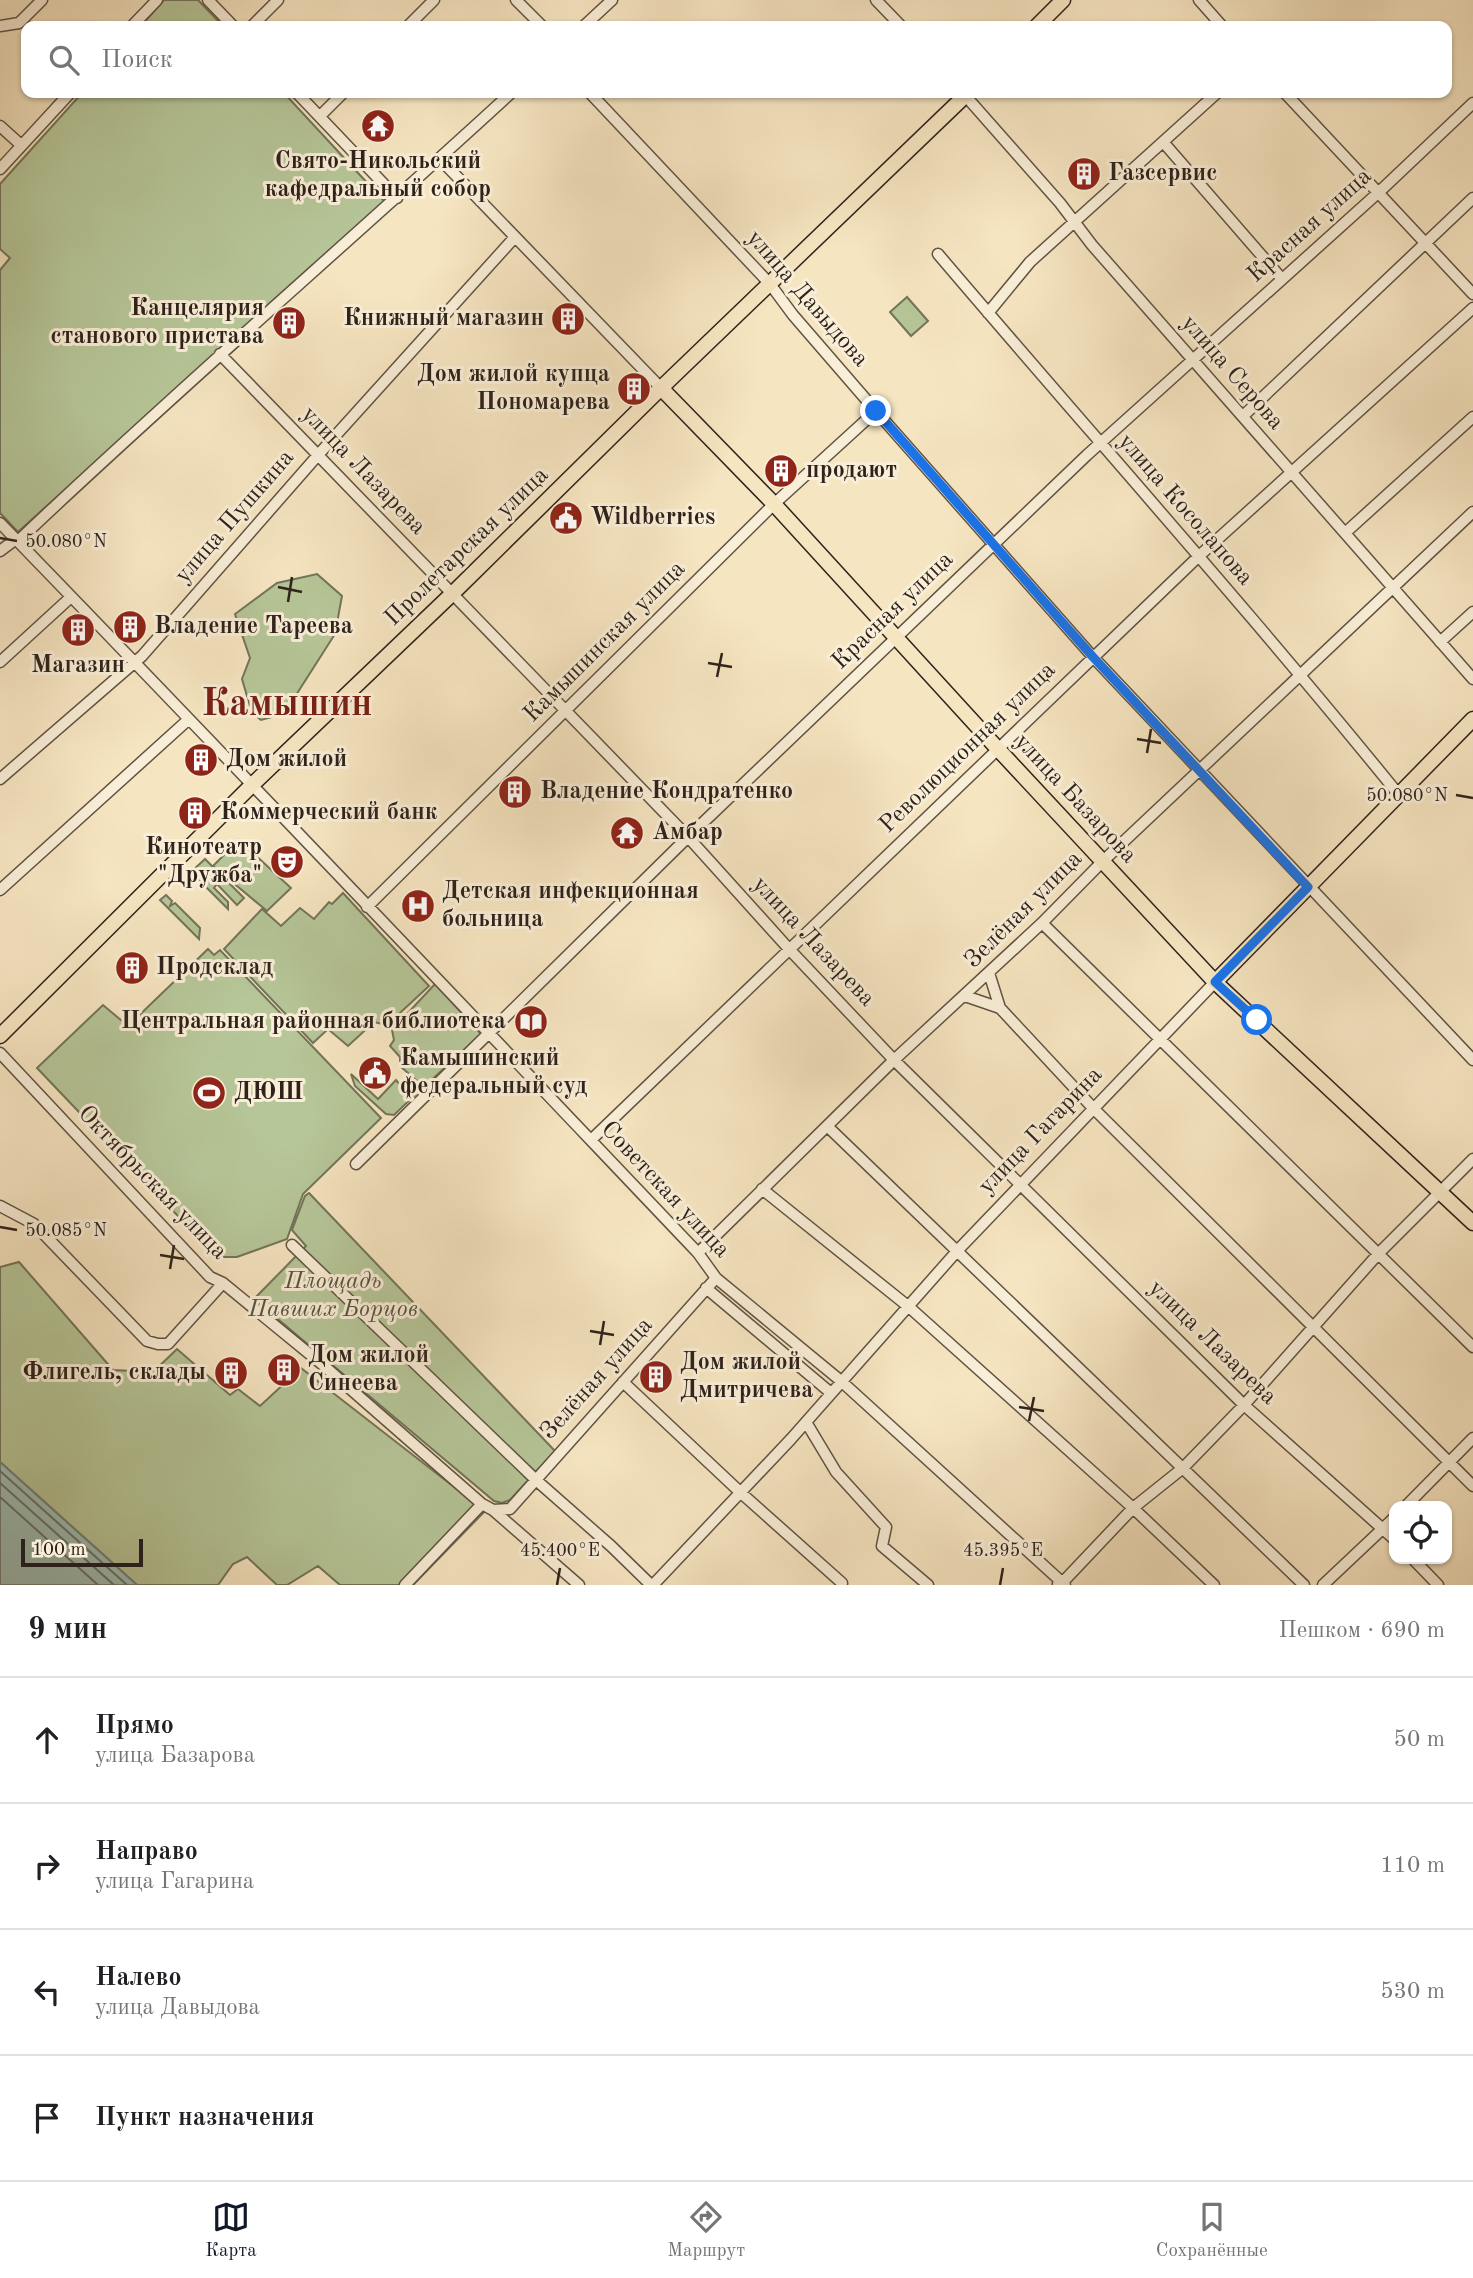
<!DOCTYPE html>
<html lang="ru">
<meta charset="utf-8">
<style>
body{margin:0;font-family:"Old Standard TT",serif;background:#f2f2f2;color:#202124}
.controls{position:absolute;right:21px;bottom:21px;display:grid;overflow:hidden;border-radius:14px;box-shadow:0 2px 5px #0004}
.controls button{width:63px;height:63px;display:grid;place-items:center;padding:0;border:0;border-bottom:2px solid #e0e0e0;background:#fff;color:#202124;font:35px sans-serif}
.scale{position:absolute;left:21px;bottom:18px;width:122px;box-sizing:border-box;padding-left:7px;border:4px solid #2e221b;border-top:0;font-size:19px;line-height:24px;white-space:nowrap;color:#2e221b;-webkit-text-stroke:5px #f9eed7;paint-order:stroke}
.stop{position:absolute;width:21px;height:21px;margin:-16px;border:5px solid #1a73e8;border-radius:50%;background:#fff}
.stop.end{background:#1a73e8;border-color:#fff;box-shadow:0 2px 7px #0008}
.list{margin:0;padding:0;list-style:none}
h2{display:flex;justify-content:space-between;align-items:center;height:91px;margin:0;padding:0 28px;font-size:30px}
h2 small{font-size:23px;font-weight:400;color:#757577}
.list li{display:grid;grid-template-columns:46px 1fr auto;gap:21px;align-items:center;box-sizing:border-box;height:126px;padding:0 28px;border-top:2px solid #e0e0e0}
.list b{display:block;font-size:26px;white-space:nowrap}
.list p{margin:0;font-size:23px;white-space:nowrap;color:#757577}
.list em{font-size:23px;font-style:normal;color:#757577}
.icon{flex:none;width:38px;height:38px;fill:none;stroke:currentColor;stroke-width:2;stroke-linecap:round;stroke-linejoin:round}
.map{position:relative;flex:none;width:1473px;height:1585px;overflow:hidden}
.search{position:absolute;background:#fff;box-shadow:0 2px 5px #0004;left:21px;right:21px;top:21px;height:77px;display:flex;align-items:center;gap:18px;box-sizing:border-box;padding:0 24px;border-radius:14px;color:#757577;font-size:26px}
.sheet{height:595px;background:#fff}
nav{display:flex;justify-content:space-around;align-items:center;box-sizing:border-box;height:98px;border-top:2px solid #e0e0e0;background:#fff;font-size:19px;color:#757577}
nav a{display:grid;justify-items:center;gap:4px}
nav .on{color:#111827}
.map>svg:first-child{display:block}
.green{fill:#b6c698;stroke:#72745a;stroke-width:2}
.water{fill:#9dbfb7;stroke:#718079;stroke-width:2}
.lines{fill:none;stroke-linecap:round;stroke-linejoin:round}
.shore{stroke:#667069;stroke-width:2}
.minor-casing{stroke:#605344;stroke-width:13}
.major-casing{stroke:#2e221b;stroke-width:17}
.minor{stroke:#f9eed7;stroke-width:10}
.major{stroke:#f6e5c1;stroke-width:14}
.route{stroke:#1a73e8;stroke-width:9}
.ticks{fill:none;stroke:#2e221b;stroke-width:2.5}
.labels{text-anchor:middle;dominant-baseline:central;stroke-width:6;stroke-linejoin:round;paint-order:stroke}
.poi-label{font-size:24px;font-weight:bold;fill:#2e221b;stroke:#f9eed7;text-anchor:start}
.street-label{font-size:24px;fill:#2e221b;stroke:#f9eed7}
.park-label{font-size:24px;font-style:italic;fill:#575340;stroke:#f9eed7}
.town-label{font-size:38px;font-weight:bold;fill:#7a1f14;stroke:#f9eed7}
.ticks-label{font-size:18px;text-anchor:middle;fill:#2e221b;stroke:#f9eed7;stroke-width:6;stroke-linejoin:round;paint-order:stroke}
</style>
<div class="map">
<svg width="1473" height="1585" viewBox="0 0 1473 1585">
<rect width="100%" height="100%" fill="#f6e5c1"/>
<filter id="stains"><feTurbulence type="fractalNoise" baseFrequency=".00286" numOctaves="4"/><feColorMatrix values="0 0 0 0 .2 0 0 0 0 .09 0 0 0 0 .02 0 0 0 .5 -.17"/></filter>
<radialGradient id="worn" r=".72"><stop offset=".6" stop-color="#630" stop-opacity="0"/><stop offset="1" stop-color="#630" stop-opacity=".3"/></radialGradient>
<path class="green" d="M 164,0 L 198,0 L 223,26 L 141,26 Z
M 82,93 L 284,93 L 384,201 L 18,532 L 0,513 L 0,270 L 10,258 L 0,249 L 0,184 Z
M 907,297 L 928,321 L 911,336 L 890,312 Z
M 317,574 L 342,596 L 335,634 L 289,706 L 279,715 L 261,720 L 252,713 L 242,679 L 250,658 L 235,614 L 277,583 Z
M 239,840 L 291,888 L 267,911 L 213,866 Z
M 205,859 L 244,898 L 237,905 L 217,884 L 214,888 L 228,902 L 228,909 L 191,872 Z
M 343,893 L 429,986 L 387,1025 L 374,1022 L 348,1046 L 328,1029 L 313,1043 L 224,949 L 262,909 L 281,926 L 300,908 L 314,919 L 329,902 L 332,904 Z
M 166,895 L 172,901 L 170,906 L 175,903 L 200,928 L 199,939 L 160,900 Z
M 208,949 L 214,955 L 220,950 L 381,1118 L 303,1194 L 287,1239 L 237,1257 L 217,1257 L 37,1068 L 103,1005 L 128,1026 Z
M 435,984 L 481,1034 L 424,1087 L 400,1066 L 400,1057 L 390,1046 L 394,1040 L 392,1030 Z
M 351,1074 L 378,1099 L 396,1080 L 406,1092 L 411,1087 L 416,1094 L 394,1115 L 386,1114 L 355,1086 Z
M 309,1193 L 555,1451 L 510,1500 L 502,1503 L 494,1501 L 254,1299 L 306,1246 L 292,1230 L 305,1196 Z
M 19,1262 L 113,1370 L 153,1372 L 177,1349 L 230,1395 L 238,1389 L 260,1406 L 301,1368 L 485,1511 L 413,1585 L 340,1585 L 318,1566 L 287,1585 L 277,1585 L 247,1557 L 233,1564 L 218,1585 L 137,1585 L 0,1462 L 0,1267 Z"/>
<path class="water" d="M 0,1462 L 137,1585 L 0,1585 Z"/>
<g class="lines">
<path class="shore" d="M 0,1471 L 127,1585
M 0,1483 L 114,1585
M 0,1497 L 98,1585"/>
<g class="minor-casing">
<path id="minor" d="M 208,0 L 233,26
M 516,0 L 542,26
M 876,0 L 901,26
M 1199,0 L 1222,26
M 0,26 L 19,23 L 42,0
M 132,26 L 157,0
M 252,26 L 278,0
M 408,26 L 434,0
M 584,26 L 612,0
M 297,93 L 397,198
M 590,93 L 770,284 L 793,315 L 876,411 L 1093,657 L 1473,1060
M 963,93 L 1060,203 L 1092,245 L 1473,679
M 1285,93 L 1473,294
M 320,116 L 343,93
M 0,126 L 21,145
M 1164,143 L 1282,279
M 440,159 L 661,388
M 0,169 L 70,93
M 938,254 C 1091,434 1250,611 1399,795
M 988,313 L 1030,262 L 1217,93
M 220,354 L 688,837 L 789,949 L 894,1060 L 1244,1405 L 1394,1539
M 1243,416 L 1473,198
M 0,523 C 234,764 466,1009 698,1253 L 716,1278 L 841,1381 L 1065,1585
M 1345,533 L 1473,417
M 0,551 L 16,539 L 18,541 C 179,388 348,243 511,93
M 1440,642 L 1473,612
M 0,662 L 71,597
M 0,779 L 142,656 L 318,455 L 515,237
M 0,890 L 189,719
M 367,907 L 774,504 L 876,411
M 1042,923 L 1473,1347
M 989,973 L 1000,1008
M 965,996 L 1000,1008 L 1094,1109 L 1473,1486
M 0,1053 L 210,1277 L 223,1283 L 323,1365 L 482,1504 L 493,1510 L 510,1509 L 716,1278
M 827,1126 L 1304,1585
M 591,1140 L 1199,556 L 1473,308
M 356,1164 L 688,837 L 1087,455 L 1379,192 L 1473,103
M 762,1189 L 909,1307 L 1133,1508 L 1214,1585
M 0,1206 L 34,1224 L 147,1341 L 158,1344 L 168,1344 L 223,1283
M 292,1245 L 536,1480 L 611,1546 L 651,1585
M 698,1253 L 894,1060 L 1042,923 L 1102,862 L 1473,512
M 706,1288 L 831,1393
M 623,1382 L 740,1492 L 842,1583
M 806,1422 L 836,1472 L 886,1527 L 882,1546 L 928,1585
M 1406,1506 L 1473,1438
M 493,1510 L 579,1585
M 1413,1559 L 1438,1585
M 1058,1584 L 1062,1583 L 1133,1508 L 1183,1468 L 1244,1405 L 1379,1253 L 1473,1159
M 405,1585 L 482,1504
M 653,1585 L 791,1439 L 958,1250 L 1215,982
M 1323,1585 L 1394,1518"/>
</g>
<g class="major-casing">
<path id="major" d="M 1037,26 L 1063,0
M 661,388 L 774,504 L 997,748 L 1215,982 L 1473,1223
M 1215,982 L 1473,719
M 0,1036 L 253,784 L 453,593 L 661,388 L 968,93"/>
</g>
<use href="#minor" class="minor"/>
<use href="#major" class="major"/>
</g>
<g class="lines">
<path class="route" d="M 876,411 L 1093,657 L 1308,887 L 1215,982 L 1257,1020"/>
</g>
<path class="ticks" d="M 0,538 L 17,541M 278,587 L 302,592M 288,602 L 292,577M 708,663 L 732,667M 717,677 L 722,653M 1137,739 L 1161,743M 1147,753 L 1151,729M 1456,795 L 1473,798M 0,1227 L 17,1230M 160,1255 L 184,1259M 170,1269 L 174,1245M 590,1331 L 614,1335M 600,1345 L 604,1321M 1019,1407 L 1044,1411M 1029,1421 L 1034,1397M 557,1585 L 560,1568M 1000,1585 L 1003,1568"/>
<defs>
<g id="temple-disc" transform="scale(1.75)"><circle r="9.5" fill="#8f2418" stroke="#f9eed7"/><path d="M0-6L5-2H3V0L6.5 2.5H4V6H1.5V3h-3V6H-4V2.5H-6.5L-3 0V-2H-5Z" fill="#fff"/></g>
<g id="building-disc" transform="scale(1.75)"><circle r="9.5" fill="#8f2418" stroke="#f9eed7"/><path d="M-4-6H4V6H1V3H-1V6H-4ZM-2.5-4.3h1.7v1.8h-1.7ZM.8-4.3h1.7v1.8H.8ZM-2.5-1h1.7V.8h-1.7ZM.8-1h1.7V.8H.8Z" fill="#fff"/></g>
<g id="civic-disc" transform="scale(1.75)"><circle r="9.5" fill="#8f2418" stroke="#f9eed7"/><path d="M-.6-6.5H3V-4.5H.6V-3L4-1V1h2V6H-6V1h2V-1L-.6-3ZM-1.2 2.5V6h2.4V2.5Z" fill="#fff"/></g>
<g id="theatre-disc" transform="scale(1.75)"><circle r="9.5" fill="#8f2418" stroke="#f9eed7"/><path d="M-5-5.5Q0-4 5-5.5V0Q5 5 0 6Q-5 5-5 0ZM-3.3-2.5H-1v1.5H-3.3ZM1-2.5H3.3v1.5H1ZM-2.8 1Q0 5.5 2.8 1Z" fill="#fff"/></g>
<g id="hospital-disc" transform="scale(1.75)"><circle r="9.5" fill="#8f2418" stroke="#f9eed7"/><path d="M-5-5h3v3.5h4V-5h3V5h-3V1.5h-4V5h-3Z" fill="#fff"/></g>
<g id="library-disc" transform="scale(1.75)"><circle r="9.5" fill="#8f2418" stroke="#f9eed7"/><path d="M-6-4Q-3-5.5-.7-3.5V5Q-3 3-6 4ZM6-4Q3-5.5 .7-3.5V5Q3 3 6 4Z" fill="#fff"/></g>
<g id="stadium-disc" transform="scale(1.75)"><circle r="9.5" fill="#8f2418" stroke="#f9eed7"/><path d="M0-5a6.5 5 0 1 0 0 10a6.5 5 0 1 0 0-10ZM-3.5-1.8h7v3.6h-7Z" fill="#fff"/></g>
</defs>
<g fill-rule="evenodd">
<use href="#temple-disc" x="378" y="126"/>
<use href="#building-disc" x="1084" y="174"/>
<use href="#building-disc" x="568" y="319"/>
<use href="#building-disc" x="289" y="323"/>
<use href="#building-disc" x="634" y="389"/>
<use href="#building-disc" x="781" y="471"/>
<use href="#civic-disc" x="566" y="518"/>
<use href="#building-disc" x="130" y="627"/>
<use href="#building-disc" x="78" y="630"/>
<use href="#building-disc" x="201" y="760"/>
<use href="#building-disc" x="515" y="792"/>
<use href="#building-disc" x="195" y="813"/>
<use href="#temple-disc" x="627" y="833"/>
<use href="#theatre-disc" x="287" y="862"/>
<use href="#hospital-disc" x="418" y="906"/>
<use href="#building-disc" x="132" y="968"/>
<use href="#library-disc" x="531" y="1022"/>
<use href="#civic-disc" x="375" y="1073"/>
<use href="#stadium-disc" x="209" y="1093"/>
<use href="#building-disc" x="284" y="1370"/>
<use href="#building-disc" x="231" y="1373"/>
<use href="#building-disc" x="656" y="1377"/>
</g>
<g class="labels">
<g class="poi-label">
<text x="378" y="162" text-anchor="middle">Свято-Никольский<tspan x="378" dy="28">кафедральный собор</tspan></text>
<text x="1108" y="174">Газсервис</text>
<text x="264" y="309" text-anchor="end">Канцелярия<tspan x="264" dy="28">станового пристава</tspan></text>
<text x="544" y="319" text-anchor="end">Книжный магазин</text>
<text x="610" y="375" text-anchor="end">Дом жилой купца<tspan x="610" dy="28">Пономарева</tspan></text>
<text x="806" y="471">продают</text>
<text x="590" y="518">Wildberries</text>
<text x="154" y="627">Владение Тареева</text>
<text x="78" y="666" text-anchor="middle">Магазин</text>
<text x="226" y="760">Дом жилой</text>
<text x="540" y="792">Владение Кондратенко</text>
<text x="220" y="813">Коммерческий банк</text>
<text x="652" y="833">Амбар</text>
<text x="262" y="848" text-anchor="end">Кинотеатр<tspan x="262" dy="28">"Дружба"</tspan></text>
<text x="442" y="892">Детская инфекционная<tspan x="442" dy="28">больница</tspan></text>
<text x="156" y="968">Продсклад</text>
<text x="506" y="1022" text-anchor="end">Центральная районная библиотека</text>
<text x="400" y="1059">Камышинский<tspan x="400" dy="28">федеральный суд</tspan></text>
<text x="234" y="1093">ДЮШ</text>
<text x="308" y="1356">Дом жилой<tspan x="308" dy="28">Синеева</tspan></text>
<text x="680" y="1363">Дом жилой<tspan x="680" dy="28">Дмитричева</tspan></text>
<text x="206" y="1373" text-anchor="end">Флигель, склады</text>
</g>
<g class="street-label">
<text transform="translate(1310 226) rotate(-42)">Красная улица</text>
<text transform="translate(807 299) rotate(49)">улица Давыдова</text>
<text transform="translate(1232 373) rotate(49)">улица Серова</text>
<text transform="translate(363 471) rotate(46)">улица Лазарева</text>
<text transform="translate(1185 510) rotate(49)">улица Косолапова</text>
<text transform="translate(235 517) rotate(-49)">улица Пушкина</text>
<text transform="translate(467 547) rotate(-44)">Пролетарская улица</text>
<text transform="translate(893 611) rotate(-44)">Красная улица</text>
<text transform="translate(605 642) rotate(-45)">Камышинская улица</text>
<text transform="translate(968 748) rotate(-44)">Революционная улица</text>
<text transform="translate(1075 799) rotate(47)">улица Базарова</text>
<text transform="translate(1024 910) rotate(-45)">Зелёная улица</text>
<text transform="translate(813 942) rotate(47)">улица Лазарева</text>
<text transform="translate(1041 1131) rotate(-46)">улица Гагарина</text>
<text transform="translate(152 1183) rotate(46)">Октябрьская улица</text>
<text transform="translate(665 1190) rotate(47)">Советская улица</text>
<text transform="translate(1212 1343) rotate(44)">улица Лазарева</text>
<text transform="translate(597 1379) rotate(-48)">Зелёная улица</text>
</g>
<g class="park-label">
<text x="333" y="1282">Площадь<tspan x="333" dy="28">Павших Борцов</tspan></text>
</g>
<g class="town-label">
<text x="287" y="705">Камышин</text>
</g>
</g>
<g class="ticks-label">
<text x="66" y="547">50.080°N</text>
<text x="1407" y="801">50.080°N</text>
<text x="66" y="1236">50.085°N</text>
<text x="560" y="1556">45.400°E</text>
<text x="1003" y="1556">45.395°E</text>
</g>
<rect width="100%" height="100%" filter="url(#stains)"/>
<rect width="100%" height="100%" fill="url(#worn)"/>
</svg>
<div class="controls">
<button><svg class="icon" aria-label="locate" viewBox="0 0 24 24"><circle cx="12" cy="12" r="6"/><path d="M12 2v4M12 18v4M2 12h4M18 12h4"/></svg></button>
</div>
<div class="scale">100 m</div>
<div class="stop" style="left:1257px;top:1020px"></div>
<div class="stop end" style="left:876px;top:411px"></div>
<div class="search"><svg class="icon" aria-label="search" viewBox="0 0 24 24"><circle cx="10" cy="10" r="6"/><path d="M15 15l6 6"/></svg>Поиск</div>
</div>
<section class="sheet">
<h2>9 мин<small>Пешком · 690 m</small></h2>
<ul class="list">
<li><svg class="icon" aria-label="ahead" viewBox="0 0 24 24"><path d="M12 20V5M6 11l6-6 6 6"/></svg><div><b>Прямо</b><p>улица Базарова</p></div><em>50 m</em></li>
<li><svg class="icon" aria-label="right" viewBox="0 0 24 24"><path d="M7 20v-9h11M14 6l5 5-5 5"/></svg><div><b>Направо</b><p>улица Гагарина</p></div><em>110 m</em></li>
<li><svg class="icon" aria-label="left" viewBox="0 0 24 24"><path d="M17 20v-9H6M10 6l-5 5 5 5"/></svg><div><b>Налево</b><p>улица Давыдова</p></div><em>530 m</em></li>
<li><svg class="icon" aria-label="arrive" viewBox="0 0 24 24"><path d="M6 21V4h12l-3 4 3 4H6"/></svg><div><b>Пункт назначения</b></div></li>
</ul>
</section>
<nav>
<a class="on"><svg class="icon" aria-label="map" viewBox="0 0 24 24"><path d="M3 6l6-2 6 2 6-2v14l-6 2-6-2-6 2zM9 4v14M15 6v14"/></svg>Карта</a>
<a><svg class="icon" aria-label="directions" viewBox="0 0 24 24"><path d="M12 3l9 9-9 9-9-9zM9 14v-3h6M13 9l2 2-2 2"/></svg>Маршрут</a>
<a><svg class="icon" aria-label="saved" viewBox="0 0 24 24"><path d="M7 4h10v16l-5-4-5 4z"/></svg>Сохранённые</a>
</nav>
